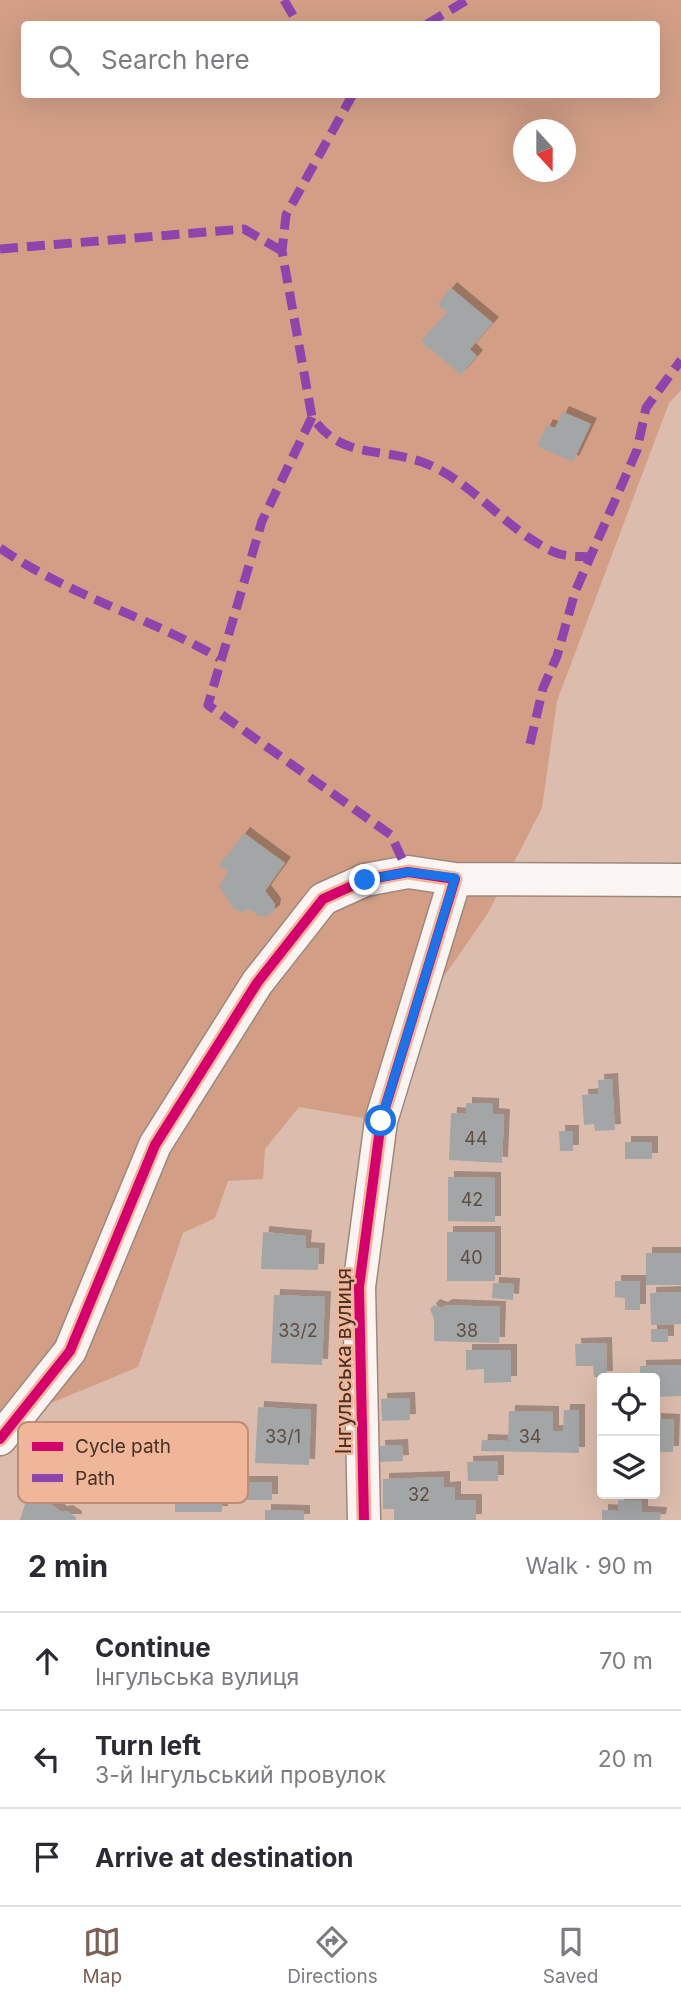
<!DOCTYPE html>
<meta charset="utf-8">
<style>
body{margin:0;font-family:Inter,sans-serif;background:#f7f7f7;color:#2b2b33}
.controls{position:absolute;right:21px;bottom:21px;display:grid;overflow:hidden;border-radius:7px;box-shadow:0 7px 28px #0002}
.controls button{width:63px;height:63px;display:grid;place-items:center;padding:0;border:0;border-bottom:2px solid #e1e1e2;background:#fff;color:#2b2b33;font:35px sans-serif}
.compass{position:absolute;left:513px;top:119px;width:63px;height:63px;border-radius:50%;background:#fff;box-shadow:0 7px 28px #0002;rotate:159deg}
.stop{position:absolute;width:21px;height:21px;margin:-16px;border:5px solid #1a73e8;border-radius:50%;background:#fff}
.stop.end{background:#1a73e8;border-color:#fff;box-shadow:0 2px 7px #0008}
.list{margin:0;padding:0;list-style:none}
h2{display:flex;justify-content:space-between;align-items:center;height:91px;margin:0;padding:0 28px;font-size:30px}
h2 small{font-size:23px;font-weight:400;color:#7c7c81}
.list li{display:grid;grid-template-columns:46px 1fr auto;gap:21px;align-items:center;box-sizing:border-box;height:98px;padding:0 28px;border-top:2px solid #e1e1e2}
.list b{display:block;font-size:26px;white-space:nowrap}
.list p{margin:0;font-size:23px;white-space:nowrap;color:#7c7c81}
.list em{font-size:23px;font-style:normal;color:#7c7c81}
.icon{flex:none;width:38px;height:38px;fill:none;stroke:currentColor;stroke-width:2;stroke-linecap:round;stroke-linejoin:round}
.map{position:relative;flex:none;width:681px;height:1520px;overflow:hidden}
.search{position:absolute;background:#fff;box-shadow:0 7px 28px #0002;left:21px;right:21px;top:21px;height:77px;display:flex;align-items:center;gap:18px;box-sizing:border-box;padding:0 24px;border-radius:7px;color:#7c7c81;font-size:26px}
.sheet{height:385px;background:#fff}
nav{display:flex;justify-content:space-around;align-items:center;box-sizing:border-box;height:98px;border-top:2px solid #e1e1e2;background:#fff;font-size:19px;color:#7c7c81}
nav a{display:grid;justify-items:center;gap:4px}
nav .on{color:#7b6154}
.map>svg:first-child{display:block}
.green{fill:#d29f86;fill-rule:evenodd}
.building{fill:#a3a6a6;filter:url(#shadow)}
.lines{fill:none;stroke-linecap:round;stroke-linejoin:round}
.minor-casing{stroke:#a0877c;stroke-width:35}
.minor{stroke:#faf5f3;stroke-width:32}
.quiet{stroke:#8e44ad;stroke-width:9;stroke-dasharray:18 9;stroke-linecap:butt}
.cycleway-casing{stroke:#f0b699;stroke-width:15}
.cycleway{stroke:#d6006c;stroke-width:10}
.route{stroke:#1a73e8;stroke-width:9}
.labels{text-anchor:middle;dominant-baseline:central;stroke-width:5;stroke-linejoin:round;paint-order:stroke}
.number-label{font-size:18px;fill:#5e4e44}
.street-label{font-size:21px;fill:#473024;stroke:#f0b699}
.key{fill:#f0b699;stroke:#bd8e76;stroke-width:2}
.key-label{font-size:19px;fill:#473024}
</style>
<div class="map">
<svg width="681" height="1520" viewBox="0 0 681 1520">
<defs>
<filter id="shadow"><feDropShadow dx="6" dy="-6" stdDeviation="0" flood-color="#0004"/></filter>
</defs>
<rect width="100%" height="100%" fill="#dcbcad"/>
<path class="green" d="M 0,0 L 681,0 L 681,390 L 669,403 L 557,701 L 542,808 L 488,913 L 406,1031 L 381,1121 L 299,1107 L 265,1149 L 263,1179 L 228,1181 L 215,1218 L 183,1233 L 138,1367 L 39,1408 L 0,1439 ZM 24,24 L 656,24 L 656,94 L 24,94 ZM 524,130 L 566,130 L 566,172 L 524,172 Z"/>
<path class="building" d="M 451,288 L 493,323 L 470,349 L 477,356 L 461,375 L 421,341 L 447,312 L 438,304 Z
M 563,412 L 591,424 L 573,462 L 537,446 L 547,425 L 555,428 Z
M 244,833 L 285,863 L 265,891 L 275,904 L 274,911 L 267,916 L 259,916 L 249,909 L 242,912 L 234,909 L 219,886 L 228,872 L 219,865 Z
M 612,1079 L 615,1130 L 595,1131 L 594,1124 L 584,1125 L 582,1095 L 599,1094 L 598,1080 Z
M 466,1103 L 493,1104 L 493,1114 L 504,1115 L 502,1163 L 449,1160 L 451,1113 L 466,1114 Z
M 559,1131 L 573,1131 L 573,1151 L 560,1151 Z
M 625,1142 L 652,1142 L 652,1159 L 625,1159 Z
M 448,1177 L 495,1178 L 495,1222 L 448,1221 Z
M 263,1232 L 306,1236 L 305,1248 L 319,1249 L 318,1270 L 261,1269 Z
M 447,1232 L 495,1232 L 495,1281 L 447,1281 Z
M 646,1253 L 681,1253 L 681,1285 L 646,1285 Z
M 615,1281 L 640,1281 L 640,1310 L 625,1310 L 625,1298 L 615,1297 Z
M 493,1283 L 514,1284 L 513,1300 L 492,1298 Z
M 681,1292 L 681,1324 L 651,1325 L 650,1293 Z
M 274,1295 L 325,1297 L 322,1365 L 271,1363 Z
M 434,1305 L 442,1308 L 446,1305 L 500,1307 L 499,1343 L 434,1341 L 434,1319 L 430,1309 Z
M 651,1329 L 668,1329 L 668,1342 L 651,1342 Z
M 606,1343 L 607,1377 L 594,1377 L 593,1366 L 576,1366 L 575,1344 Z
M 466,1350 L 511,1350 L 511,1382 L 484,1383 L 484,1369 L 466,1370 Z
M 681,1365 L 681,1396 L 655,1397 L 655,1378 L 640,1378 L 640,1366 Z
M 409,1398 L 410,1420 L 382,1421 L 381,1399 Z
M 258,1407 L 311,1410 L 309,1465 L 255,1463 Z
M 564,1410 L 579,1410 L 579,1453 L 481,1451 L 482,1440 L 508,1441 L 509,1411 L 553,1412 L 553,1431 L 563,1431 Z
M 655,1419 L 674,1420 L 673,1452 L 655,1452 Z
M 402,1445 L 403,1461 L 380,1462 L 379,1446 Z
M 498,1461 L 498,1481 L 468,1481 L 467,1462 Z
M 444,1477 L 444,1488 L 455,1487 L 455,1500 L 476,1500 L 476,1520 L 394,1520 L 394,1509 L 383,1509 L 383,1479 Z
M 230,1482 L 272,1482 L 272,1500 L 230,1500 Z
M 175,1492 L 222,1492 L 222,1512 L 175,1512 Z
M 37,1493 L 61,1512 L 67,1511 L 76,1517 L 76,1520 L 20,1520 L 26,1501 Z
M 618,1500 L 642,1501 L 642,1512 L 661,1513 L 660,1520 L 602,1520 L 602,1510 L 618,1511 Z
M 265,1510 L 304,1511 L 304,1520 L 265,1520 Z"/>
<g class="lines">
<g class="minor-casing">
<path id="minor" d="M 0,1439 L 70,1351 L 155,1145 L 257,983 L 323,899 L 365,880 L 408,872 L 455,879 L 681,880
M 364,1520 L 359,1287 L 381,1121 L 455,879"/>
</g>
<use href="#minor" class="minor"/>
<path class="quiet" d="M 284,0 L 298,24
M 427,24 L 467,0
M 353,94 L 286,215 L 282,251 L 312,417 C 342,460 380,447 422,462 C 472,480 505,530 554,552 C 564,557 579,556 591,557
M 0,249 L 244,229 L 282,251
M 312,417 L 262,521 L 208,705 L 391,835 L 408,872
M 0,548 C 68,595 148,617 219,658
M 530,744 L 543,688 L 557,656 L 575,592 L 637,450 L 646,408 L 681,360"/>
<g class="cycleway-casing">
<path id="cycleway" d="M 0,1439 L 70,1351 L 155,1145 L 257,983 L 323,899 L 365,880 L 408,872 L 455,879 L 381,1121 L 359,1287 L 364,1520"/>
</g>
<use href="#cycleway" class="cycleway"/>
</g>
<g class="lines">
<path class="route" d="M 365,880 L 408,872 L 455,878 L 381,1121"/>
</g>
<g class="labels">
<g class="number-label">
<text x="476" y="1138">44</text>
<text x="472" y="1199">42</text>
<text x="471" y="1257">40</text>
<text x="298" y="1330">33/2</text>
<text x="467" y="1330">38</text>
<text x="283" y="1436">33/1</text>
<text x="530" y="1436">34</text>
<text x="419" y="1494">32</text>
</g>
<g class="street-label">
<text transform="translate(343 1361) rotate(-90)">Інгульська вулиця</text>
</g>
</g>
<rect x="18" y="1422" width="230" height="81" rx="10" class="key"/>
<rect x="32" y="1442" width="31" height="9" fill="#d6006c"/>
<rect x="32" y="1474" width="31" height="8" fill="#8e44ad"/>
<g class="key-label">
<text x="75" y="1453">Cycle path</text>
<text x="75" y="1485">Path</text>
</g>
</svg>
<div class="controls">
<button><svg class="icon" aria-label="locate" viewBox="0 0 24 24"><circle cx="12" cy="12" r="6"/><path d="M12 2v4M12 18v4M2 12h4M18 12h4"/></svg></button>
<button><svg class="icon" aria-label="layers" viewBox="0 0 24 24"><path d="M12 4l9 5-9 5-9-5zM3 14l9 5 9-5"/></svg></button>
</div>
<svg class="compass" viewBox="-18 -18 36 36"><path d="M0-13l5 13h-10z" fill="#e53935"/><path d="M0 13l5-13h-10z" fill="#7c7c81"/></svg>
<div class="stop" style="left:381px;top:1121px"></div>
<div class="stop end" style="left:365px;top:880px"></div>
<div class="search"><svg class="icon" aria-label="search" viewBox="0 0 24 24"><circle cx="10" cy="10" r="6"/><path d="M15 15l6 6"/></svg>Search here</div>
</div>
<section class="sheet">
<h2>2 min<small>Walk · 90 m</small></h2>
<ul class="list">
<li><svg class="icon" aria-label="ahead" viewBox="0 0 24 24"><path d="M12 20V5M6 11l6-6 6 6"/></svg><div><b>Continue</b><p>Інгульська вулиця</p></div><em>70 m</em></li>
<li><svg class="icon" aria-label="left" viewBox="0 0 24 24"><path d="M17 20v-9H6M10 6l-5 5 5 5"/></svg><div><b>Turn left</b><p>3-й Інгульський провулок</p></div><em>20 m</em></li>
<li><svg class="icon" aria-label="arrive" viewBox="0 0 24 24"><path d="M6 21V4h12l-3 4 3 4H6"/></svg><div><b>Arrive at destination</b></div></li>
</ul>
</section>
<nav>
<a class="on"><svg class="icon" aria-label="map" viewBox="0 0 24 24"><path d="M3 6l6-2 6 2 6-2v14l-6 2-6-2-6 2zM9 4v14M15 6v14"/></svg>Map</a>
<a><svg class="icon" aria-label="directions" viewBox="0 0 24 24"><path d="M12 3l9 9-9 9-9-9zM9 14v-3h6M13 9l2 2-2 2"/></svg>Directions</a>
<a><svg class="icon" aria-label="saved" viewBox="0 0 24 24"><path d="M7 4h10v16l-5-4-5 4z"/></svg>Saved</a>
</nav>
